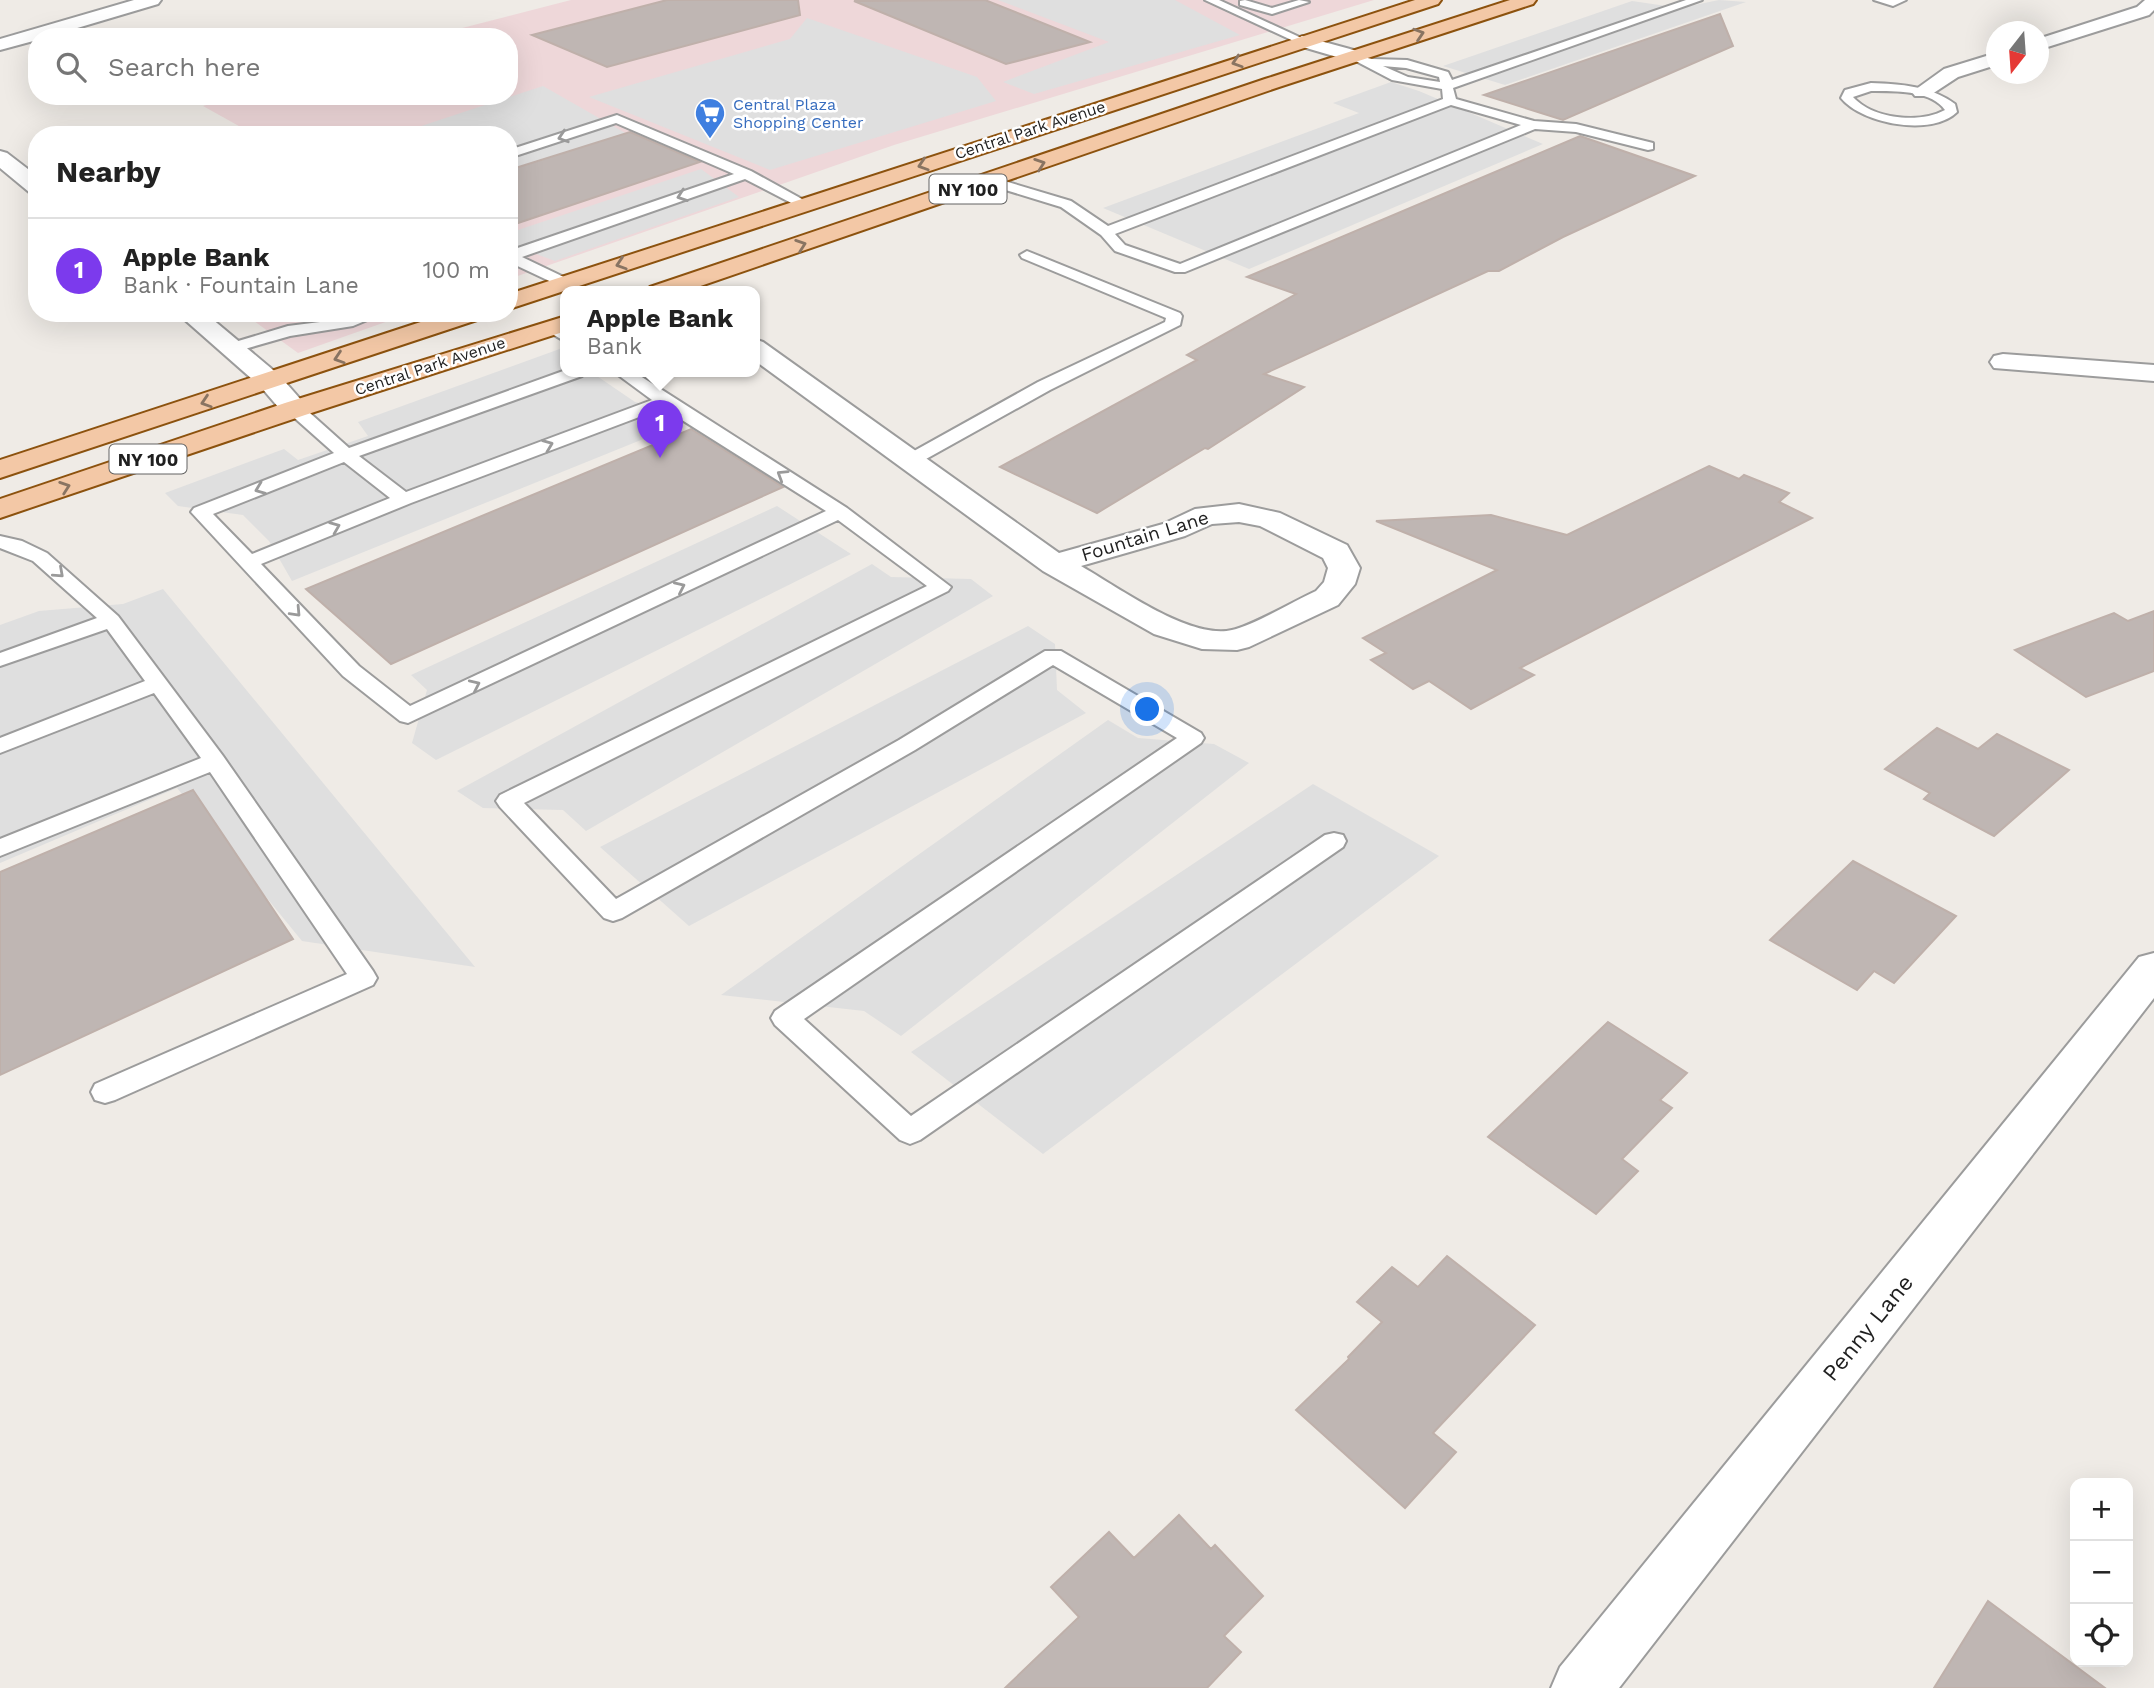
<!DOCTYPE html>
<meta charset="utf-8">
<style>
body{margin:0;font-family:"Work Sans",sans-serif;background:#f6f6f6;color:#222}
.controls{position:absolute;right:21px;bottom:21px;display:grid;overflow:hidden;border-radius:14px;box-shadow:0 7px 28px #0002}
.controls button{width:63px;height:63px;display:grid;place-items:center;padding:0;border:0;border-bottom:2px solid #e0e0e0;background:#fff;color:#222;font:35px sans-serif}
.compass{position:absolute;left:1986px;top:21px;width:63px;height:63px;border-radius:50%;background:#fff;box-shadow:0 7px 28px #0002;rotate:197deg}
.you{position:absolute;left:1148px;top:710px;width:24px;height:24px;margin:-18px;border:5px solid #fff;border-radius:50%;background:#1a73e8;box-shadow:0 0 0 10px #1a73e833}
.badge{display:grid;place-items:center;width:46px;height:46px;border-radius:50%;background:#7c3aed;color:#fff;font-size:23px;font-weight:700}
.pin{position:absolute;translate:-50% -58px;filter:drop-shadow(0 2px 4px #0008)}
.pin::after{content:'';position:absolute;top:37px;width:24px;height:21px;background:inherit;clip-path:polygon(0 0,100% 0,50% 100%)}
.popup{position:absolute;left:560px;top:286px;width:200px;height:91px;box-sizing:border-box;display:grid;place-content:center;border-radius:14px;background:#fff;filter:drop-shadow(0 2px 5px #0005);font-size:23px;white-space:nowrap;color:#767676}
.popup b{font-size:26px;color:#222}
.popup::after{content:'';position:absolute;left:50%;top:100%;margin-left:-14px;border:14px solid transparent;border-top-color:#fff}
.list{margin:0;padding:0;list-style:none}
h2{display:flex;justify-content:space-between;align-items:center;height:91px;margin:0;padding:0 28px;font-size:30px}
h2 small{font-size:23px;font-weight:400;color:#767676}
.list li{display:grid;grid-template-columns:46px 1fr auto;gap:21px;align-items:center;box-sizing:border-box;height:105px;padding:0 28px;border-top:2px solid #e0e0e0}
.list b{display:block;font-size:26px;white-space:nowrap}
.list p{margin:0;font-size:23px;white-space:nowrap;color:#767676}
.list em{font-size:23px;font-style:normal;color:#767676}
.icon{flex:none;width:38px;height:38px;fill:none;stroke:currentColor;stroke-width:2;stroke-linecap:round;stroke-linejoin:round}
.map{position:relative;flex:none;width:2154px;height:1688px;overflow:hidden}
.search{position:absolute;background:#fff;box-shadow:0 7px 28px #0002;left:28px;top:28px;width:490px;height:77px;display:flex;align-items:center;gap:18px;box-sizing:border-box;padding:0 24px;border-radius:28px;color:#767676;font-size:26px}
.panel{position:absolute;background:#fff;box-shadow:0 7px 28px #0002;left:28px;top:126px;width:490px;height:196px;border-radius:28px}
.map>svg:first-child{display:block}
.commercial{fill:#eed7d9}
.parking{fill:#dfdfdf}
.building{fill:#bfb6b3;stroke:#bfb0aa;stroke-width:2}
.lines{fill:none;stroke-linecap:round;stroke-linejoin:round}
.service-casing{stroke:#9c9c9c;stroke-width:4}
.minor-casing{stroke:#9c9c9c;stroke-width:4}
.primary-casing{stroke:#8c520e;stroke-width:4}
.service{fill:#fff;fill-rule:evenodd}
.minor{fill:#fff;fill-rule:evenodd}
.primary{fill:#f3c8a6;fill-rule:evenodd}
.oneway{stroke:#897462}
.oneway2{stroke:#9a9a9a}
.labels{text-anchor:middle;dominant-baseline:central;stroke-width:5;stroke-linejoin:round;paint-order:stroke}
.far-shop-label{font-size:16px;fill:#366cbe;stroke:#fff;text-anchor:start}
.far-street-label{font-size:16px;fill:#1f1f1f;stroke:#fff}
.shield{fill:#fff;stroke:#626262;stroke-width:2}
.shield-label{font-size:18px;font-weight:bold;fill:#1f1f1f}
.street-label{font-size:19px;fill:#1f1f1f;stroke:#fff}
.near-street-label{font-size:23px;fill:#1f1f1f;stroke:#fff}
</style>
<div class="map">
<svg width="2154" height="1688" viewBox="0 0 2154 1688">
<rect width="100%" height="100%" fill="#efebe6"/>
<path class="commercial" d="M 571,0 L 1374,0 L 894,145 L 509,279 L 509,135 L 255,135 L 203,106 L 235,96 L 509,96 L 509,37 L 427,37 Z
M 243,313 L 411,313 L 298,353 Z"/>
<path class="parking" d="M 998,0 L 1175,0 L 1240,35 L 1034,94 L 1003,82 L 1109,42 Z
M 1719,0 L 1746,2 L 1505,85 L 1443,66 L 1632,1 L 1680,8 Z
M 807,18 L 977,77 L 996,101 L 770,170 L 589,97 L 790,39 Z
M 1391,82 L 1419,91 L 1543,144 L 1249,269 L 1103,208 L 1359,113 L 1333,103 Z
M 543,86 L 627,134 L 509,171 L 509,135 L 394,135 Z
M 701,169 L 739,197 L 555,261 L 509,244 L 509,233 Z
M 565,347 L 566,372 L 591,372 L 635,402 L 659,409 L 683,423 L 292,581 L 269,541 L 243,515 L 178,506 L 165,493 L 284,449 L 298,460 L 368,436 L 358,422 Z
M 777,506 L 851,554 L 436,760 L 412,743 L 427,690 L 411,675 Z
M 872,564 L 891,577 L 971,579 L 993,596 L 586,831 L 563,810 L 483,808 L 457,791 Z
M 163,589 L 475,967 L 302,941 L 177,788 L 0,863 L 0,625 L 39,611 L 123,604 Z
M 1028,626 L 1055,644 L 1057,690 L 1086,713 L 689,926 L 600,847 Z
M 1108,720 L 1138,738 L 1214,744 L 1249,763 L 901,1036 L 864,1011 L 721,995 Z
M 1313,784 L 1439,856 L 1043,1154 L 911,1052 Z"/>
<path class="building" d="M 667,0 L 798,0 L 800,15 L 607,67 L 532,35 Z
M 985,0 L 1090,42 L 1006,64 L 854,1 Z
M 1720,14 L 1733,46 L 1563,120 L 1484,95 Z
M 630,132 L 700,162 L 509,226 L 509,170 Z
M 1580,136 L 1695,176 L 1563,237 L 1499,271 L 1488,271 L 1264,374 L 1304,387 L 1208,449 L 1205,448 L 1097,513 L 1000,467 L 1197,360 L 1187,355 L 1296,294 L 1247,277 Z
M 691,429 L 783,487 L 391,664 L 306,589 Z
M 1709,466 L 1739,479 L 1744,475 L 1789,493 L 1779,502 L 1812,518 L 1520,668 L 1534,675 L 1471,709 L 1429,681 L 1413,689 L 1371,660 L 1386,653 L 1363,638 L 1497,570 L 1376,521 L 1491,515 L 1567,535 Z
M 2154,611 L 2154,671 L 2086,697 L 2015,650 L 2114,613 L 2128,621 Z
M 1937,728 L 1978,749 L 1997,734 L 2069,770 L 1994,836 L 1924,799 L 1930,793 L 1885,769 Z
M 193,790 L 293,939 L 0,1075 L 0,872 Z
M 1853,861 L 1956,916 L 1894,983 L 1874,971 L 1857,990 L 1770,940 Z
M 1608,1022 L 1687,1073 L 1660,1100 L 1672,1108 L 1622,1159 L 1638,1171 L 1596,1214 L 1488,1137 Z
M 1447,1256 L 1535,1325 L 1433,1433 L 1456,1452 L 1405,1508 L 1296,1410 L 1349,1359 L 1348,1357 L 1382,1322 L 1357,1302 L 1392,1267 L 1418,1287 Z
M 1179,1515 L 1211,1549 L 1215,1545 L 1263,1596 L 1224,1636 L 1241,1652 L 1207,1688 L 1005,1688 L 1079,1617 L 1051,1587 L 1109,1532 L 1134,1558 Z
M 1988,1601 L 2105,1688 L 1934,1688 Z"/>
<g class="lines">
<g class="service-casing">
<path id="service" d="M 1205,0 L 1219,0 L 1308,41 L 1298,43 Z
M 1245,0 L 1272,8 L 1299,0 L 1309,2 L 1272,14 L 1240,5 L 1240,1 Z
M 1686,0 L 1702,0 L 1453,88 L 1456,99 L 1534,121 L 1576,124 L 1653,143 L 1653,149 L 1648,150 L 1576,132 L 1535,129 L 1185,272 L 1175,272 L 1115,251 L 1101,235 L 1061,207 L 986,184 L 984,181 L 991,177 L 1071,201 L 1108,226 L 1443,99 L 1442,89 L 1392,80 L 1350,58 L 1350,54 L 1372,59 L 1407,60 L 1448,72 L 1452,80 ZM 1383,66 L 1406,68 L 1439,77 L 1440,82 L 1408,77 ZM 1451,105 L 1521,125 L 1180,264 L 1125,245 L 1115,234 Z
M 1874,0 L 1906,0 L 1893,6 Z
M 1871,83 C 1901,84 1931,86 1955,104 L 1957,112 C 1932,137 1862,124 1841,98 L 1845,90 ZM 1871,91 C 1894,91 1931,90 1945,110 C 1919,124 1873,119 1853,97 Z
M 617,115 L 751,171 L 811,204 L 809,207 L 799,207 L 745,179 L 522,257 L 570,280 L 573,283 L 570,286 L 560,286 L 509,262 L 509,251 L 734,174 L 616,123 L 509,158 L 509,150 Z
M 1027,251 L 1180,313 L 1182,316 L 1180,325 L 1050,390 L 917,464 L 905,464 L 902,460 L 905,456 L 1038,382 L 1165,322 L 1166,318 L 1022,258 L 1020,255 Z
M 360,313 L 384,313 L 353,326 L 290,336 L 231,353 L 223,348 L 225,345 L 288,326 L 344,319 Z
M 550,323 L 566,330 L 566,342 L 542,328 L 544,325 Z
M 566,370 L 566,372 L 584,372 L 582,376 L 359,456 L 406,492 L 652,400 L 614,372 L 634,372 L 847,508 L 951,587 L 948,591 L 524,803 L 616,899 L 899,740 L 1045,651 L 1061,651 L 1201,733 L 1204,738 L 1201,743 L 804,1019 L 911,1116 L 1325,835 L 1334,833 L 1343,835 L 1346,841 L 1343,847 L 920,1140 L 910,1144 L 900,1140 L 775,1025 L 771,1018 L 775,1011 L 1177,738 L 1053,665 L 915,750 L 622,918 L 613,921 L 604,918 L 500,807 L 496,801 L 500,795 L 927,586 L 838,520 L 408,723 L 400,721 L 343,676 L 191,512 L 194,508 L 334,453 L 289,413 L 286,409 L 289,405 L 301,405 L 349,448 ZM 663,408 L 826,511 L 410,706 L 359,666 L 261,564 L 411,503 ZM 344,462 L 390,498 L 252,554 L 213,514 Z
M 0,536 L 22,541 L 47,553 L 118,616 L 223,756 L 373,971 L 377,978 L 373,985 L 115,1100 L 105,1103 L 95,1100 L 91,1092 L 95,1084 L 347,974 L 210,772 L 0,856 L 0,839 L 201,758 L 154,693 L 0,753 L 0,738 L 145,681 L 107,629 L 0,666 L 0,653 L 97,618 L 33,561 L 0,548 Z"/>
</g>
<g class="minor-casing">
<path id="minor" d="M 134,0 L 161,0 L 158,4 L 47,37 L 37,37 L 37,40 L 0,50 L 0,39 Z
M 2145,0 L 2154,0 L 2154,10 L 2149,15 L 2038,50 L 2038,39 L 2137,7 Z
M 1302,36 L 1361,52 L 1363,56 L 1354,62 L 1296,45 L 1293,41 Z
M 1996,53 L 1996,65 L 1958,77 L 1929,96 L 1915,96 L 1912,92 L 1944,69 Z
M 0,151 L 7,153 L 37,176 L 37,193 L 29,192 L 0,168 Z
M 177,313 L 205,313 L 279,375 L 309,409 L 305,415 L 295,417 L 285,415 L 261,387 Z
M 754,339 L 763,342 L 1059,553 L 1163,524 L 1195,509 L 1239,504 L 1280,513 L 1347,545 L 1360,568 L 1355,584 L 1338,605 L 1249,647 L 1237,650 L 1202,649 L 1154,634 L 1043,571 L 754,360 ZM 1239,522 L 1260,526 L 1323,558 L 1328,568 L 1324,582 L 1316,591 C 1294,601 1254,625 1232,630 C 1190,640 1118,587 1081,566 L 1185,536 L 1212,524 Z
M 2003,354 L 2154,365 L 2154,381 L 1994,368 L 1990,362 L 1994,356 Z
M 2154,953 L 2154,998 L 1619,1688 L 1551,1688 L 1560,1667 L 2139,957 Z"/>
</g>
<g class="primary-casing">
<path id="primary" d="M 1415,0 L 1441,0 L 1438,4 L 509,309 L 509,294 Z
M 1510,0 L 1536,0 L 1533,4 L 1279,87 L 683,292 L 647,292 L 650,287 L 1265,79 Z
M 448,313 L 486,313 L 483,318 L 0,478 L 0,460 Z
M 566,316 L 566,331 L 305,415 L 0,518 L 0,499 L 285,403 Z"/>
</g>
<use href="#service" class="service"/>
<use href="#minor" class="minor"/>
<use href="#primary" class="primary"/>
</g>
<defs><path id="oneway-chevron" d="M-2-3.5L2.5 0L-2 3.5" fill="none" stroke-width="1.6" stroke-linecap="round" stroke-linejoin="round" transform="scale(1.75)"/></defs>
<g class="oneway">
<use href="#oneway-chevron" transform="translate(1419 34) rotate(-18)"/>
<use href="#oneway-chevron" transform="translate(1237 62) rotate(162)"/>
<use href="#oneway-chevron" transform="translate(1040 164) rotate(-19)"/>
<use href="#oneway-chevron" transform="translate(923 165) rotate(162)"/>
<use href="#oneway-chevron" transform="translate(801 245) rotate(-19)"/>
<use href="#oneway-chevron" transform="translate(621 264) rotate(162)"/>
<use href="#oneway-chevron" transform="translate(339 358) rotate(162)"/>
<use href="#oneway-chevron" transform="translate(206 402) rotate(162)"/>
<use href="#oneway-chevron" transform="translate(65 487) rotate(-19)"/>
</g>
<g class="oneway2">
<use href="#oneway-chevron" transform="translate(563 137) rotate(162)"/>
<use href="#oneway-chevron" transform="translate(682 196) rotate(161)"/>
<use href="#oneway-chevron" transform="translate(548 445) rotate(-21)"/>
<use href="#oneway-chevron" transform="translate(782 475) rotate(-148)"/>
<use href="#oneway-chevron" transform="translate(260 489) rotate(159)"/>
<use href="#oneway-chevron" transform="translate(335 527) rotate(-22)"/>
<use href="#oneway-chevron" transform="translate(59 573) rotate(42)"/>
<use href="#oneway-chevron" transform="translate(680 587) rotate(-25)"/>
<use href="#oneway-chevron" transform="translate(296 612) rotate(47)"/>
<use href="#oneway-chevron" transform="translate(475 685) rotate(-25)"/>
</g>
<defs>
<g id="supermarket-pin" transform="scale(1.575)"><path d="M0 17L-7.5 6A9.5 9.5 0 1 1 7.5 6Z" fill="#3f7fe0" stroke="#fff"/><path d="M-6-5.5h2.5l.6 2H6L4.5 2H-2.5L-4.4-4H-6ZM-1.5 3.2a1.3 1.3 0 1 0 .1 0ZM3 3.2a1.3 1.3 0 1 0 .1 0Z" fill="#fff"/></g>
</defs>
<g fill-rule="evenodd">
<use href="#supermarket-pin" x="710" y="113"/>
</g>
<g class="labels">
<g class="far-shop-label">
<text x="733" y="104">Central Plaza<tspan x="733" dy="18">Shopping Center</tspan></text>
</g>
<g class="far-street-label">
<text transform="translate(1030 130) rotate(-18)">Central Park Avenue</text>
<text transform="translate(430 366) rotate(-18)">Central Park Avenue</text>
</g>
<g class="shield">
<rect x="929.5" y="174.5" width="77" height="29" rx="5"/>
<rect x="109.5" y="444.5" width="77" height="29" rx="5"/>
</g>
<g class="shield-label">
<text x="968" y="189">NY 100</text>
<text x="148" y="459">NY 100</text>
</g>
<g class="street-label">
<text transform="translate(1145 536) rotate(-17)">Fountain Lane</text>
</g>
<g class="near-street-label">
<text transform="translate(1868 1328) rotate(-51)">Penny Lane</text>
</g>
</g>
</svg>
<div class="controls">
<button>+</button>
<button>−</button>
<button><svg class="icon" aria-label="locate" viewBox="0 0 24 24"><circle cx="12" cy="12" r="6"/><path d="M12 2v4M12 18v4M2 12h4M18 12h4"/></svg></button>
</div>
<svg class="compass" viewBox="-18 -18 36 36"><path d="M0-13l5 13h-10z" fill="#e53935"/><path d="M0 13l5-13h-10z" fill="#767676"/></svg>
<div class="you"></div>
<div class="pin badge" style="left:660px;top:458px">1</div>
<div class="popup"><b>Apple Bank</b>Bank</div>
<div class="search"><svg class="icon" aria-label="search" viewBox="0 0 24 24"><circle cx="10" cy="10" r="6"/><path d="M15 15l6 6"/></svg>Search here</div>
<section class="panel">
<h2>Nearby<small></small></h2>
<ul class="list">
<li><span class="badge">1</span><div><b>Apple Bank</b><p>Bank · Fountain Lane</p></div><em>100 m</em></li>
</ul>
</section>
</div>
